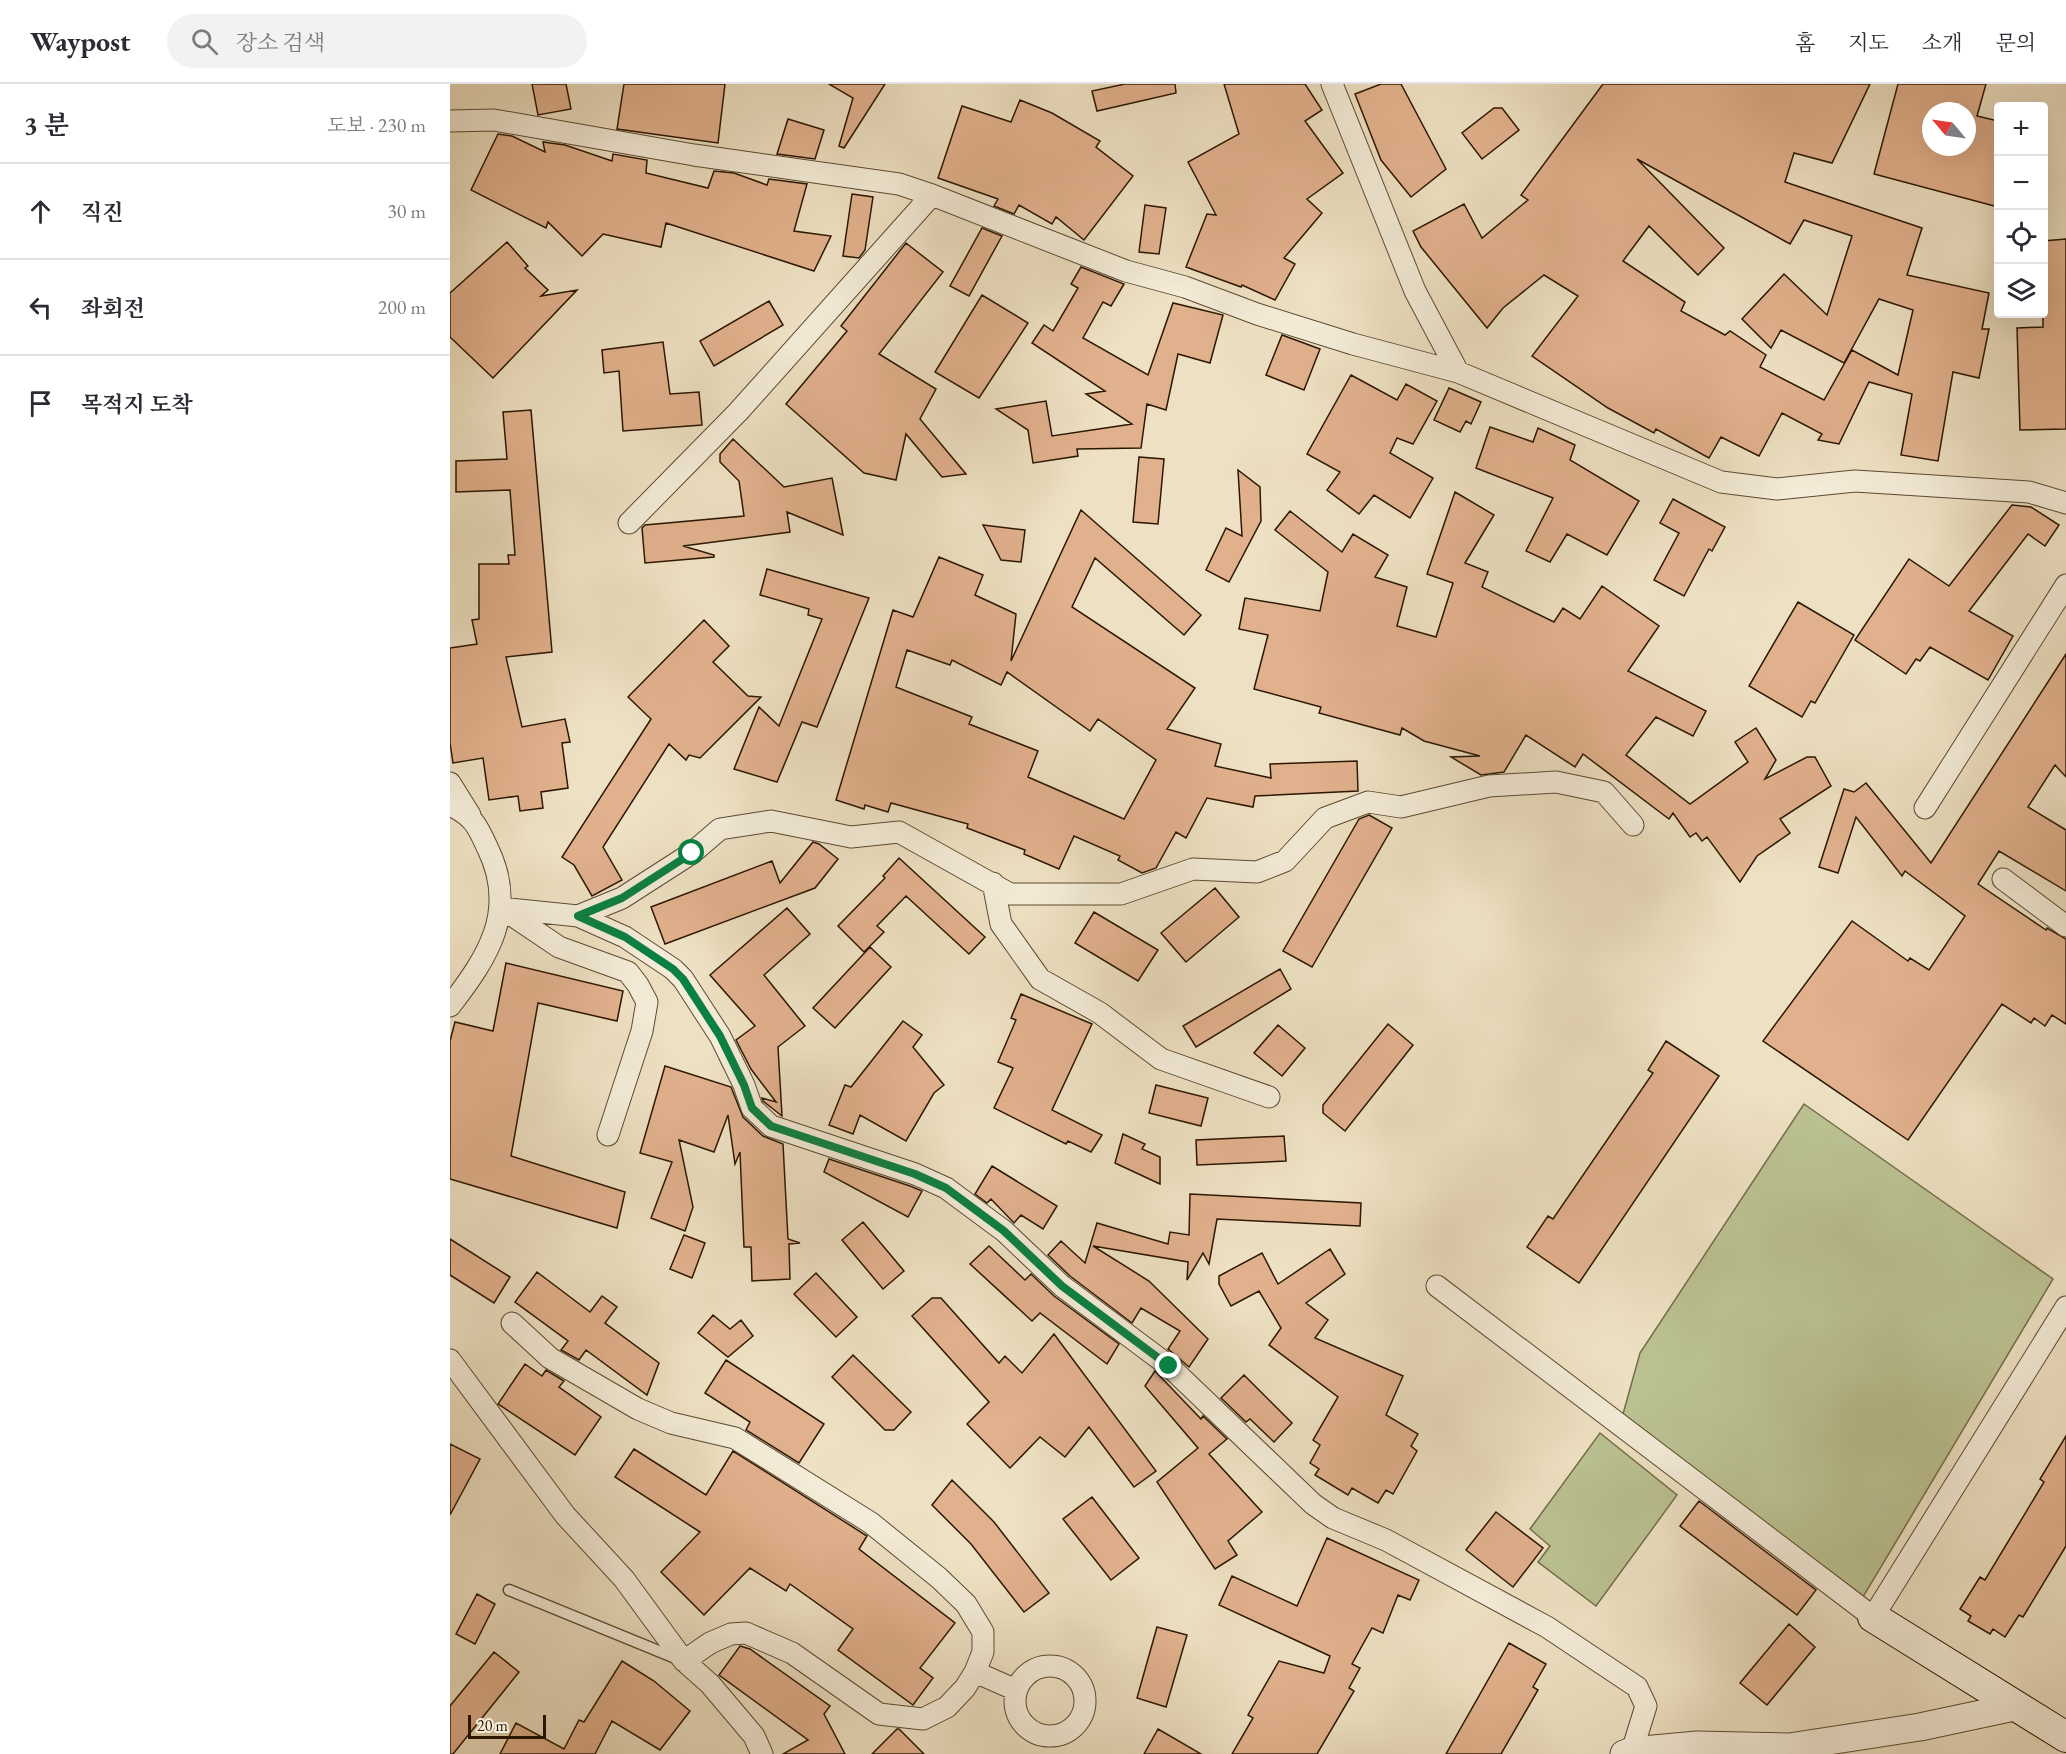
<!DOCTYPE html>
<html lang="ko">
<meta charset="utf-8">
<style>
body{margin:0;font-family:"EB Garamond","Noto Serif KR",serif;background:#f2f2f3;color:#2b2b33}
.controls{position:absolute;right:18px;top:18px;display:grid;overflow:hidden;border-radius:6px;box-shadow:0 6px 24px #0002}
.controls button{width:54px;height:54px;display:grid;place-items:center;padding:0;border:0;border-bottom:2px solid #e1e1e2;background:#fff;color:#2b2b33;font:30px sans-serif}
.compass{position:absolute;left:1472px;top:18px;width:54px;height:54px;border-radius:50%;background:#fff;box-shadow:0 6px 24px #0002;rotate:299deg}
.scale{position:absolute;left:18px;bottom:15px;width:78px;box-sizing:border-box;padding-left:6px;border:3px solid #2c1700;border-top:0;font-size:16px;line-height:21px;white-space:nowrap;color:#2c1700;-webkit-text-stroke:4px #f4ecd8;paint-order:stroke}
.stop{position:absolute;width:18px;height:18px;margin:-14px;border:4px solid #0b8043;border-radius:50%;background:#fff}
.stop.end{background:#0b8043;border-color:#fff;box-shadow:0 2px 6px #0008}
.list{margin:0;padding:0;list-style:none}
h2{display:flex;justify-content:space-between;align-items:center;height:78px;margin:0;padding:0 24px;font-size:26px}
h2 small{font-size:20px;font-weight:400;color:#7c7c81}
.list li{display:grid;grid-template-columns:39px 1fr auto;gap:18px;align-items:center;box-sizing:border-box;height:96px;padding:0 24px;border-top:2px solid #e1e1e2}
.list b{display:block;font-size:22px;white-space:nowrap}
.list em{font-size:20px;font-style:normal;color:#7c7c81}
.icon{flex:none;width:33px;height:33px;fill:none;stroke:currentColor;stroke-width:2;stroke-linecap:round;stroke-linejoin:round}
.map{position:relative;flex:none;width:1616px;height:1670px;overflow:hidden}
header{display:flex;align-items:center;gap:36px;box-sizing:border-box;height:84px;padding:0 30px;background:#fff;border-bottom:2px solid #e1e1e2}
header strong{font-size:28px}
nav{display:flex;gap:33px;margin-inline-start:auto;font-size:21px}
.search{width:420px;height:54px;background:#f2f2f3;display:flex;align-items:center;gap:15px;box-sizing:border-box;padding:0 21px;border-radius:33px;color:#7c7c81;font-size:22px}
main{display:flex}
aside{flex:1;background:#fff}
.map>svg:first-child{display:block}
.green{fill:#bbc292;stroke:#746c49;stroke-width:1.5}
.building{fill:#e1b18d;stroke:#2c1700;stroke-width:1.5;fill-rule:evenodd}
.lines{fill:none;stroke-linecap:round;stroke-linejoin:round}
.service-casing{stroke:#5c4a31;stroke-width:13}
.minor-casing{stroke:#5c4a31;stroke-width:23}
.tertiary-casing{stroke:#5c4a31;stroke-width:29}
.secondary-casing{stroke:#2c1700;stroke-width:32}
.service{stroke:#f4ecd8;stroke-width:10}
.minor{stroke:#f4ecd8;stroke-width:21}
.tertiary{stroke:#f4ecd8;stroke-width:27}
.secondary{stroke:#f4ecd8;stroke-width:30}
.route{stroke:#0b8043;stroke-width:8}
</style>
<header>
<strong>Waypost</strong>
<div class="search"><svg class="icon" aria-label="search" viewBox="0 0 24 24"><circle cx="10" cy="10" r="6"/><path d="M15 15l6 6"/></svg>장소 검색</div>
<nav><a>홈</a><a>지도</a><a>소개</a><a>문의</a></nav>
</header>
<main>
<aside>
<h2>3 분<small>도보 · 230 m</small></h2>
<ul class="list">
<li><svg class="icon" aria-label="ahead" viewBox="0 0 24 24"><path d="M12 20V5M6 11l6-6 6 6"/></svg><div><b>직진</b></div><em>30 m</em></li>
<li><svg class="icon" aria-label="left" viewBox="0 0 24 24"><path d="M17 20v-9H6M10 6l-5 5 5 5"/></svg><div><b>좌회전</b></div><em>200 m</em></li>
<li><svg class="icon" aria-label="arrive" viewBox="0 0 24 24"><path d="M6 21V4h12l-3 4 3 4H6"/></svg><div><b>목적지 도착</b></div></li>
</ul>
</aside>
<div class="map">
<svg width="1616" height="1670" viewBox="0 0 1616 1670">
<rect width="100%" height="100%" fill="#eee1c3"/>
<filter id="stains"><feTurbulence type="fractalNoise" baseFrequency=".00333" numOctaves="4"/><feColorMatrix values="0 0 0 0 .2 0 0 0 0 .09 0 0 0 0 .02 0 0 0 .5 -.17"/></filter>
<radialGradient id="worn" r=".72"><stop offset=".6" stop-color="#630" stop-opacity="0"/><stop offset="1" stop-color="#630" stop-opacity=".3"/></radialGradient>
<path class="green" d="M 1354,1020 L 1603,1195 L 1413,1513 L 1173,1330 L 1190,1269 Z
M 1150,1349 L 1227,1411 L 1146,1522 L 1088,1478 L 1100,1462 L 1080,1445 Z"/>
<path class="building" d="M 82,0 L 116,0 L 121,25 L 88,31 Z
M 174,0 L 275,0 L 268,59 L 167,45 Z
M 379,0 L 435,0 L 394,64 L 389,62 L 403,14 Z
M 675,0 L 725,0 L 726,9 L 647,27 L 642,7 Z
M 774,0 L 855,0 L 872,26 L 855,37 L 893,89 L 857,115 L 872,129 L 834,174 L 845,180 L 825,216 L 792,201 L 791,203 L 736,183 L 757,130 L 766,131 L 738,78 L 789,50 Z
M 931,0 L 951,0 L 996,85 L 961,113 L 931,76 L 905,10 Z
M 1153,0 L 1420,0 L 1382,79 L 1344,69 L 1335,98 L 1472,144 L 1457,191 L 1539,209 L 1532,245 L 1539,245 L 1529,294 L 1503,288 L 1488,377 L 1451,371 L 1462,310 L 1419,298 L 1389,360 L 1368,356 L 1372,350 L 1332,329 L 1309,372 L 1271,353 L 1259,374 L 1206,345 L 1204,349 L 1158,324 L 1082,272 L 1128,212 L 1094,191 L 1053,224 L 1037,244 L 971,163 L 963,147 L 1014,120 L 1032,154 L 1078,116 L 1071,111 ZM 1187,75 L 1340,160 L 1354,136 L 1402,152 L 1377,231 L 1334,190 L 1292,235 L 1321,264 L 1331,246 L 1394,279 L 1429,215 L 1463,226 L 1448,291 L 1402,266 L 1374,316 L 1310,283 L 1316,271 L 1280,247 L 1275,251 L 1231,227 L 1235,218 L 1173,177 L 1199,142 L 1248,191 L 1274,164 Z
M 1448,0 L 1536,0 L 1527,32 L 1548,37 L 1548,123 L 1424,90 ZM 1481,27 L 1517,27 L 1517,63 L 1481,63 Z
M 570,16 L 602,29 L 650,57 L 646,63 L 683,92 L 634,156 L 606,133 L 602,140 L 569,121 L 564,130 L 544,122 L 548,115 L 488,94 L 512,22 L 561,38 Z
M 1044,24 L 1052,24 L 1069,46 L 1032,75 L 1012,49 Z
M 338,35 L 374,46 L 365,75 L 327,70 Z
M 48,50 L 62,52 L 95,68 L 93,58 L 115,61 L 162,77 L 163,70 L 197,76 L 196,89 L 258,104 L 264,87 L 284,89 L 317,101 L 319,95 L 357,100 L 344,147 L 381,152 L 364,187 L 216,139 L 211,163 L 153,150 L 132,172 L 98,138 L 96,144 L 21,106 Z
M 402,110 L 423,113 L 415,166 L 409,174 L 393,172 Z
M 695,121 L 716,124 L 709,170 L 689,168 Z
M 532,144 L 552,152 L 519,212 L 500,202 Z
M 1616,155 L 1616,345 L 1570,346 L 1567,244 L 1593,243 L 1593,157 Z
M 57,158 L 78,182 L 75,184 L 98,206 L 91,212 L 127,206 L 43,294 L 0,253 L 0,209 Z
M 456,159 L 493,188 L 429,270 L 486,305 L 470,335 L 516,390 L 492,393 L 456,350 L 446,396 L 414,389 L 336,320 L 397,247 L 391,242 Z
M 631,183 L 674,200 L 661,222 L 653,218 L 633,254 L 698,291 L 723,219 L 773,231 L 760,279 L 728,270 L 716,326 L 697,320 L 691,364 L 627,365 L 628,372 L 583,379 L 578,346 L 546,325 L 596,317 L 602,352 L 682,340 L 636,310 L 655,307 L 582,259 L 594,241 L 603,247 L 628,204 L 621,200 Z
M 532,211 L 578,239 L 529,314 L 485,288 Z
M 319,217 L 333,241 L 264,282 L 250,257 Z
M 832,251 L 870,265 L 854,306 L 816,291 Z
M 213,258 L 220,310 L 249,308 L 252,341 L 173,347 L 169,287 L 154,289 L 152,266 Z
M 901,291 L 947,316 L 956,300 L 987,317 L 963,360 L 947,354 L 940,369 L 983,394 L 960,434 L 924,411 L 909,430 L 877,406 L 890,388 L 857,370 Z
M 999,304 L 1031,318 L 1021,340 L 1016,337 L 1010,348 L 984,336 Z
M 81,326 L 102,568 L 56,573 L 72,643 L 115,635 L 120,658 L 112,659 L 118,704 L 91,708 L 93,724 L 70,727 L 68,712 L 39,716 L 33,674 L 3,679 L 0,659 L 0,564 L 27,560 L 22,536 L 29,535 L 29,480 L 59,480 L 58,471 L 65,471 L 60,406 L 6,408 L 6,377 L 57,375 L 53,328 Z
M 1040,343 L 1083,358 L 1088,344 L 1125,361 L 1120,376 L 1189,417 L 1157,471 L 1117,450 L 1100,478 L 1076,467 L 1103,414 L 1026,384 Z
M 283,355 L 334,403 L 382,394 L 393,451 L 337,428 L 340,448 L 233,462 L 264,471 L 264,473 L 195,479 L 192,444 L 195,441 L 294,432 L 289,397 L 270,378 L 270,370 Z
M 689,373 L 714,375 L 708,440 L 683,438 Z
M 788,386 L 810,403 L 811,437 L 779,498 L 756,486 L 776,444 L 792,452 Z
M 1005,408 L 1044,431 L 1015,479 L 1038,488 L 1032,503 L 1104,538 L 1113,524 L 1130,535 L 1152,502 L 1209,542 L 1178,587 L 1256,627 L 1243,652 L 1206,633 L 1176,671 L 1240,720 L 1298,678 L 1285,658 L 1306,644 L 1326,676 L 1315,695 L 1357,673 L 1365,673 L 1381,702 L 1330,735 L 1340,749 L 1307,772 L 1290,798 L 1257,753 L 1252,757 L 1246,749 L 1240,753 L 1223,729 L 1219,735 L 1133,670 L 1125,683 L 1076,651 L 1054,688 L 1031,691 L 1001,673 L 1030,672 L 974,657 L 952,644 L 950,651 L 869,629 L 871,623 L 804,605 L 818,551 L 789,545 L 795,514 L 870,527 L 878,488 L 825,446 L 840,427 L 892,468 L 903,450 L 938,471 L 925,493 L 957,503 L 947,542 L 986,553 L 1003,499 L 977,490 Z
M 1223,415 L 1275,443 L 1262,467 L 1259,465 L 1234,512 L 1204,496 L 1229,449 L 1210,439 Z
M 1562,421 L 1581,423 L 1609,441 L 1595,462 L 1578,450 L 1519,527 L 1563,552 L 1538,596 L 1480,563 L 1470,577 L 1466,575 L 1456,590 L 1405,556 L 1459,475 L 1499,502 Z
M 631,426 L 751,531 L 734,551 L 645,474 L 622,523 L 745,604 L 717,645 L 771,660 L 765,682 L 821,694 L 820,680 L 907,677 L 908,707 L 805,712 L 803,723 L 757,714 L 736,754 L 726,748 L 706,784 L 692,789 L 668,776 L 670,772 L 624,752 L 609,785 L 574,770 L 575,766 L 517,744 L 518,740 L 441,719 L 438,728 L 415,721 L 414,725 L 386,716 L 443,526 L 463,533 L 489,473 L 533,491 L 525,511 L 566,530 L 561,577 ZM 457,566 L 500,581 L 502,576 L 551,601 L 557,588 L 640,647 L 648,635 L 706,676 L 674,735 L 578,693 L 588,667 L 519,640 L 522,633 L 446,603 Z
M 533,441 L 575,446 L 571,478 L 551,476 Z
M 317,485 L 419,514 L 367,643 L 352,638 L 327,698 L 284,685 L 309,623 L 329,642 L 372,535 L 358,531 L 359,525 L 310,511 Z
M 1348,518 L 1404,551 L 1365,619 L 1361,617 L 1352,633 L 1299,602 Z
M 254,536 L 279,562 L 263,578 L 298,612 L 311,613 L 250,674 L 239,671 L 236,676 L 219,660 L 153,763 L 172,796 L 142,812 L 124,781 L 112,773 L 201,635 L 178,613 Z
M 1616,570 L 1616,693 L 1605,681 L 1578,723 L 1616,746 L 1616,807 L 1549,767 L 1528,800 L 1596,846 L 1597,844 L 1616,855 L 1616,940 L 1602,931 L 1595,942 L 1584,934 L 1581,939 L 1552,920 L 1458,1056 L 1313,957 L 1402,837 L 1458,877 L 1460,874 L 1479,886 L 1515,832 L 1455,787 L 1452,792 L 1406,733 L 1388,789 L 1369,783 L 1394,705 L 1404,708 L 1416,699 L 1481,779 Z
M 919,731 L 942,744 L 862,883 L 833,867 L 909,735 Z
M 363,758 L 369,760 L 388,775 L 365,804 L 215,860 L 201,823 L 322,777 L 330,799 Z
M 449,774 L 535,853 L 519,870 L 456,812 L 427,842 L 434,848 L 414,868 L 388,842 L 435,794 L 433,792 Z
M 765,804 L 789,833 L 736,878 L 711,849 Z
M 337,824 L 360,850 L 314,891 L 355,942 L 328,963 L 332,1032 L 313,1017 L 312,1014 L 326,1018 L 301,985 L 286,956 L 305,942 L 260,891 Z
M 644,828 L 708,866 L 688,897 L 625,859 Z
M 420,863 L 441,883 L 385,944 L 363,924 Z
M 56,879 L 173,907 L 167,937 L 88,919 L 61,1072 L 175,1108 L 167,1144 L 0,1095 L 0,957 L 5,938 L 43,947 Z
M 830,885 L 841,905 L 746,963 L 733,942 Z
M 571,910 L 642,940 L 602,1026 L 652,1051 L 641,1068 L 618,1057 L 616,1060 L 544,1024 L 563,984 L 548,978 L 566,936 L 561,934 Z
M 453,937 L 472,951 L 463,963 L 494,1001 L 484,1009 L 456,1057 L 410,1031 L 403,1050 L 379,1041 L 395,1001 L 401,1003 Z
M 938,940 L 963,961 L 895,1047 L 873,1029 L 873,1021 Z
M 828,941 L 855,964 L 832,992 L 804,969 Z
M 1216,957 L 1269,992 L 1129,1199 L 1077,1163 L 1098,1132 L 1103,1135 L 1203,989 L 1198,986 Z
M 215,982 L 281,1003 L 293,1033 L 313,1052 L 333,1060 L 338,1155 L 350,1159 L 339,1160 L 340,1195 L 302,1197 L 301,1163 L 294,1163 L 290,1068 L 285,1080 L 278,1031 L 264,1068 L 229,1056 L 243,1123 L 235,1147 L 201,1134 L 222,1078 L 190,1069 Z
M 706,1001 L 758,1014 L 751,1042 L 699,1029 Z
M 673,1050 L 695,1060 L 692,1065 L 710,1073 L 710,1100 L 665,1079 Z
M 834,1052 L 836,1077 L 747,1081 L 746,1056 Z
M 379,1075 L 460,1102 L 472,1107 L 458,1133 L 374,1088 Z
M 542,1082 L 607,1122 L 593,1145 L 571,1131 L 564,1139 L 541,1115 L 537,1119 L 525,1110 Z
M 740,1110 L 911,1119 L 910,1142 L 767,1135 L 759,1180 L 753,1169 L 737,1196 L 738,1178 L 643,1162 L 699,1197 L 758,1255 L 739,1283 L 718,1265 L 730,1247 L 691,1224 L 682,1239 L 620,1192 L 598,1171 L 611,1157 L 635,1179 L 647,1139 L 718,1160 L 720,1148 L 739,1151 Z
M 413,1138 L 454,1187 L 433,1205 L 392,1156 Z
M 234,1151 L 255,1159 L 242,1194 L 220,1185 Z
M 0,1155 L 60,1193 L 44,1219 L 0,1191 Z
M 539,1162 L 575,1196 L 581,1190 L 604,1212 L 669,1260 L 657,1280 L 590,1229 L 582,1237 L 520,1180 Z
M 880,1165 L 895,1190 L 856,1219 L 878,1236 L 865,1254 L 953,1292 L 936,1331 L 968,1350 L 961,1362 L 967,1367 L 943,1410 L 936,1406 L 928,1419 L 902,1404 L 898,1411 L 865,1391 L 869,1385 L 860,1379 L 870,1361 L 863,1356 L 888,1313 L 819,1261 L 831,1244 L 809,1207 L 781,1222 L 769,1200 L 769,1192 L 812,1169 L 828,1200 Z
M 87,1188 L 140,1228 L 152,1212 L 167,1223 L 155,1239 L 209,1279 L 197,1311 L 136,1266 L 129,1276 L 111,1266 L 118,1257 L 65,1218 Z
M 366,1189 L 407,1233 L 386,1253 L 344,1210 Z
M 482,1214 L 491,1214 L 549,1279 L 555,1272 L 572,1289 L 604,1250 L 706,1387 L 684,1403 L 639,1343 L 615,1373 L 590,1353 L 560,1384 L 517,1340 L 539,1318 L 462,1232 Z
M 263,1231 L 280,1245 L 291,1236 L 303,1252 L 278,1273 L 248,1249 Z
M 403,1271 L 461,1328 L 444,1346 L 435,1346 L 382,1293 Z
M 276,1276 L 374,1340 L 349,1379 L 296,1346 L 300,1338 L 255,1309 Z
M 75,1280 L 92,1292 L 96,1286 L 114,1297 L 109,1303 L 151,1333 L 125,1371 L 48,1320 Z
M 705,1287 L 751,1335 L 753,1332 L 777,1355 L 759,1370 L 812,1428 L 778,1457 L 787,1471 L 765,1485 L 707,1398 L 748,1364 L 695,1302 Z
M 794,1291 L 842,1339 L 824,1358 L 800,1335 L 796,1338 L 771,1314 Z
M 1616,1352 L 1616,1462 L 1573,1533 L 1569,1531 L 1555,1553 L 1543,1545 L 1540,1550 L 1518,1537 L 1521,1532 L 1510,1525 L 1530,1493 L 1535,1496 L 1594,1398 L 1590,1395 Z
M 0,1360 L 30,1375 L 0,1431 Z
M 184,1365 L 256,1411 L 283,1367 L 417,1452 L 409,1465 L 505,1539 L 470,1584 L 483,1594 L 463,1621 L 388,1566 L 403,1545 L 340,1500 L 336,1507 L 300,1484 L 254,1531 L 211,1488 L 250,1448 L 165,1393 Z
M 502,1396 L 544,1438 L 599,1509 L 574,1528 L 521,1460 L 482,1421 Z
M 642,1413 L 689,1474 L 661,1496 L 613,1435 Z
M 1249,1417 L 1366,1506 L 1347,1531 L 1230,1442 Z
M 1046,1428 L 1093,1464 L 1063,1503 L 1016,1466 Z
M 877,1454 L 969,1496 L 960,1516 L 948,1511 L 933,1549 L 922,1544 L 902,1580 L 910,1584 L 899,1604 L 904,1607 L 867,1670 L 782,1670 L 803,1634 L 798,1631 L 829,1577 L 874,1589 L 880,1572 L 769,1521 L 782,1492 L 847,1522 Z
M 27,1510 L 45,1520 L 25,1560 L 6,1550 Z
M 1339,1540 L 1365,1563 L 1317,1621 L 1290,1599 Z
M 707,1543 L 737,1551 L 716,1623 L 687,1614 Z
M 1059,1559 L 1096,1580 L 1083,1603 L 1088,1606 L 1051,1670 L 996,1670 Z
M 290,1562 L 300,1565 L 380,1622 L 374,1630 L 395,1670 L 333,1670 L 358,1656 L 269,1591 Z
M 44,1568 L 69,1588 L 3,1670 L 0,1670 L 0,1622 Z
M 172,1577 L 204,1597 L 240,1627 L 210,1666 L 162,1637 L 145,1670 L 50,1670 L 66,1639 L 114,1665 L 129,1636 L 134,1638 Z
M 447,1645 L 449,1645 L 474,1670 L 422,1670 Z
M 708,1645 L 751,1670 L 694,1670 Z"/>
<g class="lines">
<g class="service-casing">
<path id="service" d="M 59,1506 L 228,1575"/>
</g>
<g class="minor-casing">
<path id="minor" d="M 882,0 L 965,207 L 1008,288
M 0,37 L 44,36 L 244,71 L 449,100 L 482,111
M 179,439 L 288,328 L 482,111 L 676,187 L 735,203 L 807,230 L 903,260 L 1008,288 L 1271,398 L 1327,405 L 1405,397 L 1579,408 L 1616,419
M 0,699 L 20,731
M 0,721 C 24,733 27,741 38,765 C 68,827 38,873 0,922
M 1475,724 L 1616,501
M 1553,795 L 1616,842
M 543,799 L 551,840 L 590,895 L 650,929 L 711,975 L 819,1013
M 128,832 L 175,853 L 223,885 L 233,895 L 270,952 L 294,1001 L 302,1024 L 321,1042 L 465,1090 L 496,1104 L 554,1147 L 612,1202 L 719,1282 L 863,1420 L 883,1434 L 936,1456 L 1097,1543 L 1187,1603 L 1196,1622 L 1182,1667
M 158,1051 L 192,947 L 197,918 L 188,901 L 178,888 L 109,863 L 51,824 L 128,832 L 172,814 L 242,769 L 270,745 L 321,737 L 401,753 L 449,748 L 560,810 L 671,810 L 743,785 L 807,788 L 835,777 L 875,734 L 918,718 L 951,723 L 1039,702 L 1106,698 L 1154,708 L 1183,741
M 987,1202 L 1423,1533 L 1616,1223
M 62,1239 L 100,1274 L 188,1325 L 221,1339 L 285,1354 L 421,1439 L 489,1494 L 516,1520 L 533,1548 L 533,1568 L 525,1588 L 515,1604 L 497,1623 L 473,1635 L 429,1630 L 342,1569 L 296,1549 L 281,1550 L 260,1559 L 234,1577
M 0,1276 L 115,1431 L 174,1495 L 234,1577 L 260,1600 L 304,1652 L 312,1670
M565 1617a35 35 0 1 1 70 0a35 35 0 1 1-70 0Z
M 525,1588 L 566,1606"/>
</g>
<g class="tertiary-casing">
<path id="tertiary" d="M 1174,1670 L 1182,1667 L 1247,1661 L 1339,1663 L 1470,1643 L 1564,1623"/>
</g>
<g class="secondary-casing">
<path id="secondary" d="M 1423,1533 L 1616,1653"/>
</g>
<use href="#service" class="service"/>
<use href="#minor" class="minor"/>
<use href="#tertiary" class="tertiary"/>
<use href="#secondary" class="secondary"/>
</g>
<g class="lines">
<path class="route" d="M 242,769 L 172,814 L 128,832 L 175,853 L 223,885 L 233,895 L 270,952 L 294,1001 L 302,1024 L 321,1042 L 465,1090 L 496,1104 L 554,1147 L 612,1202 L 719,1282"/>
</g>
<rect width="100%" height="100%" filter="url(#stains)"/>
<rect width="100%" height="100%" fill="url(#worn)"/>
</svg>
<div class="controls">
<button>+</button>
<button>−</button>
<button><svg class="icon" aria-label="locate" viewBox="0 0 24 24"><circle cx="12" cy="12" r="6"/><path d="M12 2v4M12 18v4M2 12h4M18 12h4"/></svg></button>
<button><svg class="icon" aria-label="layers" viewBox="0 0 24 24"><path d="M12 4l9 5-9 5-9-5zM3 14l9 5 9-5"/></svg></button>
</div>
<svg class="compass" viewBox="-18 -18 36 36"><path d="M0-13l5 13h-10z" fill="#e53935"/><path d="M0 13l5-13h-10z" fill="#7c7c81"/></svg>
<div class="scale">20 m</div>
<div class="stop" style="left:242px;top:769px"></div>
<div class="stop end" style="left:719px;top:1282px"></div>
</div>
</main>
